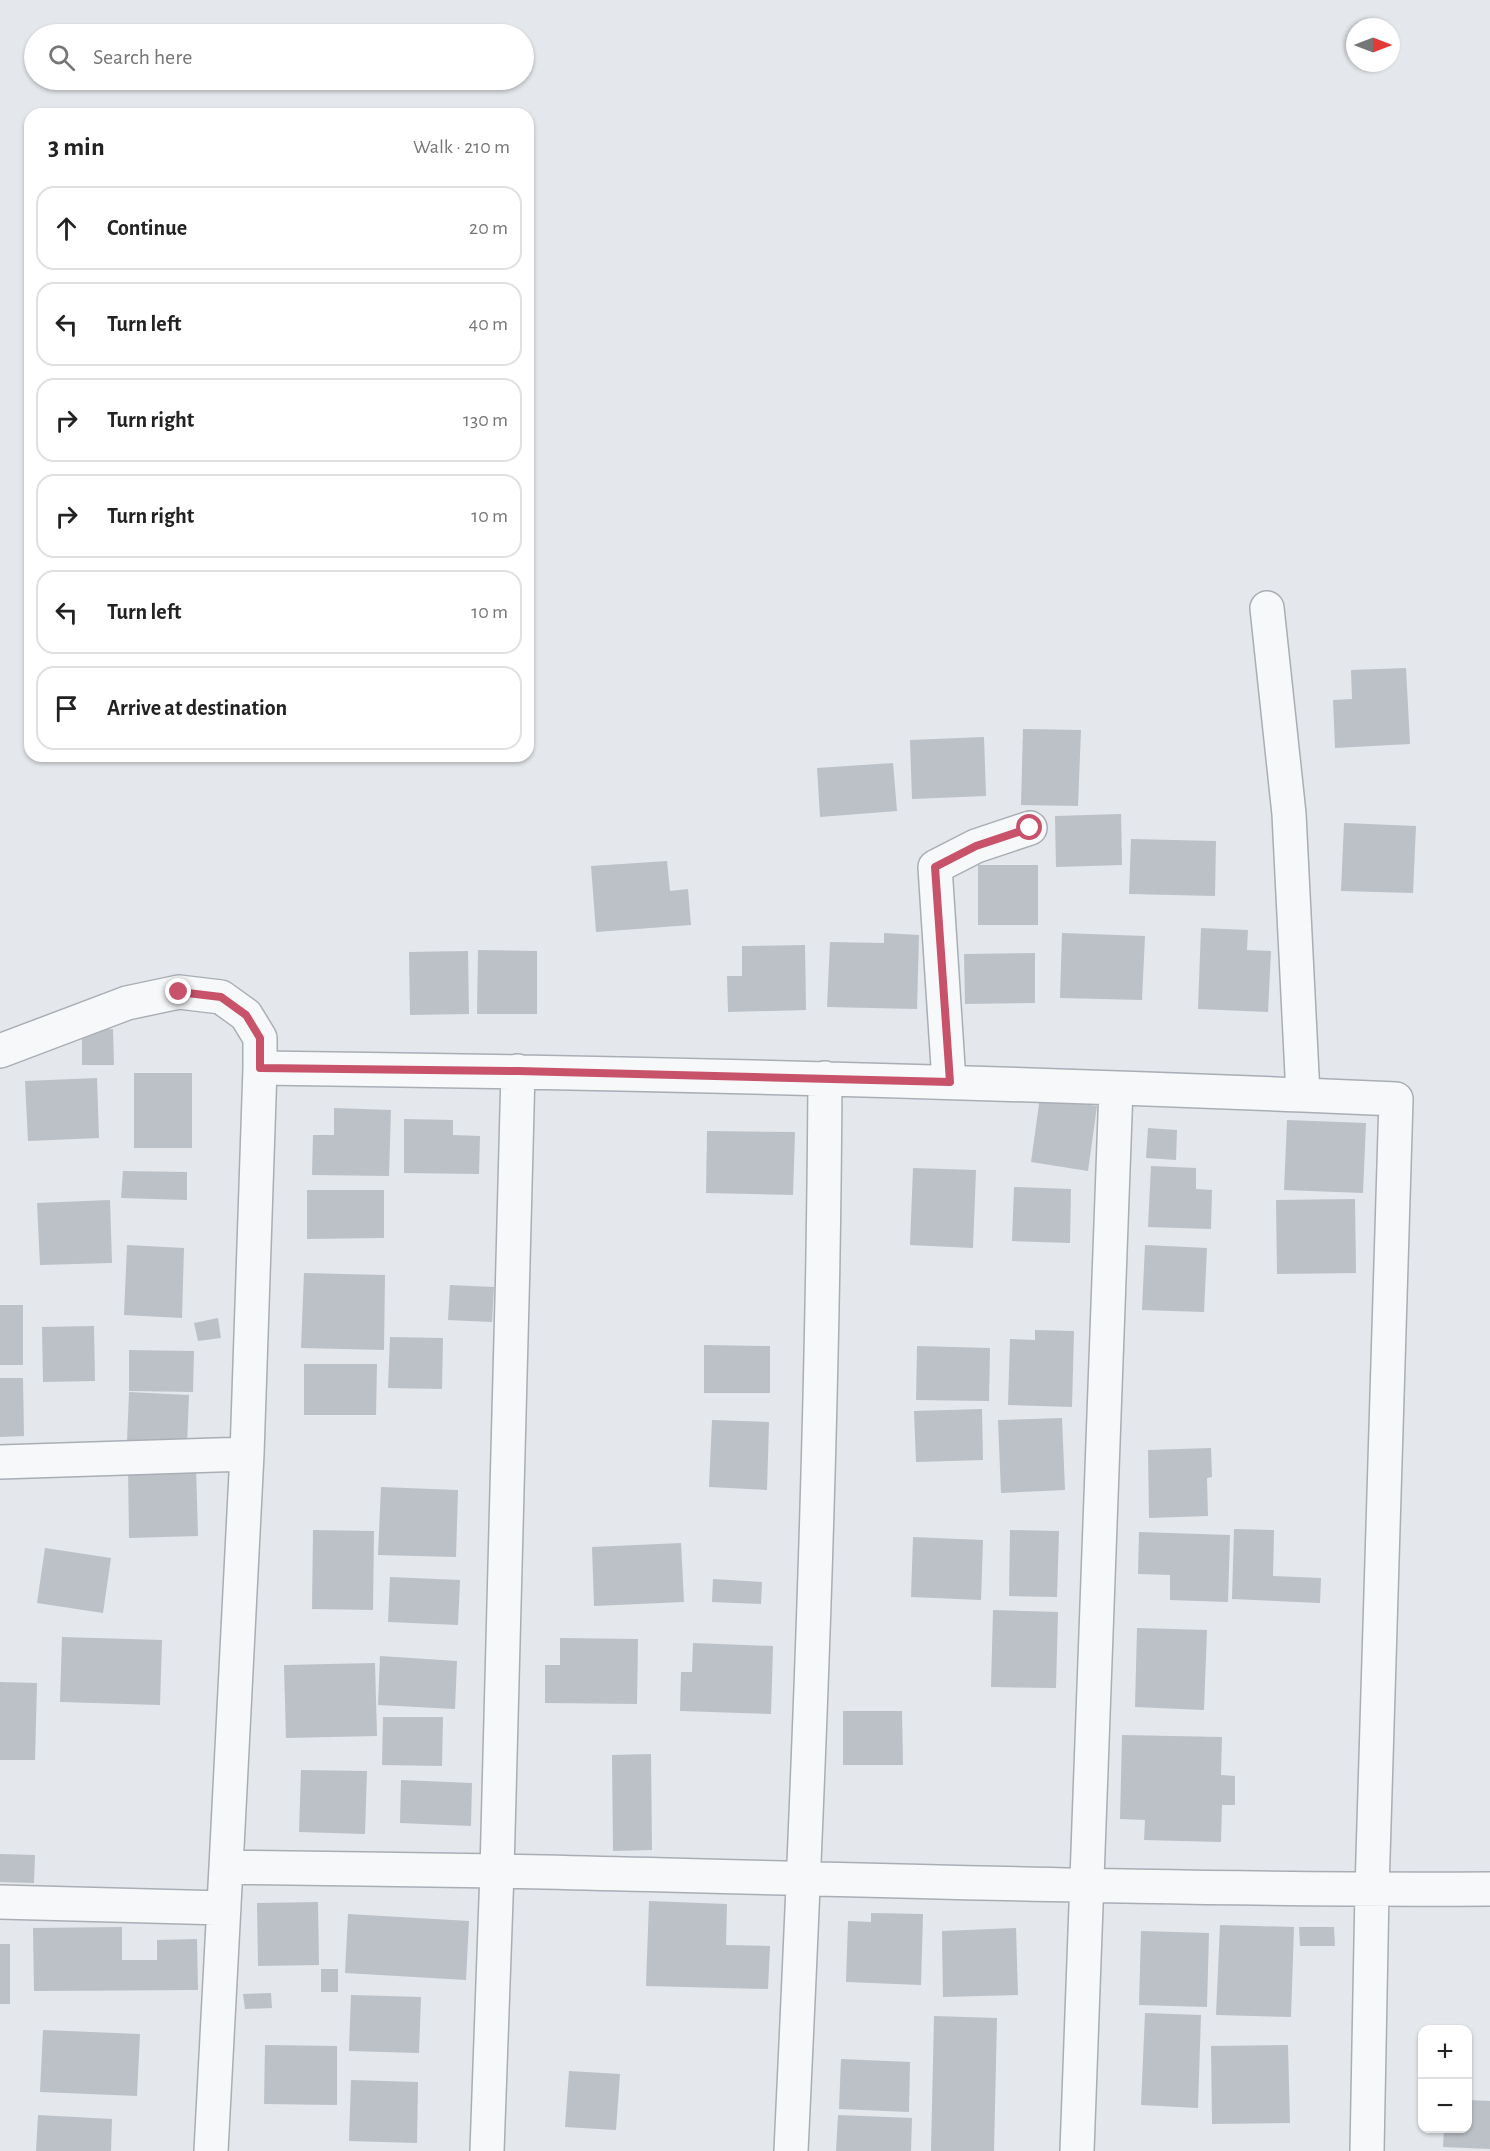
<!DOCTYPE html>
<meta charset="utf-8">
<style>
body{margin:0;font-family:"Alegreya Sans",sans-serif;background:#f2f2f2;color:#222}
.controls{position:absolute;right:18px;bottom:18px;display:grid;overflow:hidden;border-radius:12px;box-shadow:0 2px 4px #0004}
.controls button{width:54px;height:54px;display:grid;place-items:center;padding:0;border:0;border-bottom:2px solid #e0e0e0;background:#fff;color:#222;font:30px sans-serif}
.compass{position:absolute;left:1346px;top:18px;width:54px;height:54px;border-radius:50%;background:#fff;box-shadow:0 2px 4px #0004;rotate:90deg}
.stop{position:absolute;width:18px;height:18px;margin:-14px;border:4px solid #c7526a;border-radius:50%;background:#fff}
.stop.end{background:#c7526a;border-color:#fff;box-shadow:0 2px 6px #0008}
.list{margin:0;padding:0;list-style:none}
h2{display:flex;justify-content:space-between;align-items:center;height:78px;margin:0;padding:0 24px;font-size:26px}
h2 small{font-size:20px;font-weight:400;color:#767676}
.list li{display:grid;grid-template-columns:39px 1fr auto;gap:18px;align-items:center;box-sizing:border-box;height:84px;margin:0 12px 12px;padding:0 12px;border:2px solid #e0e0e0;border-radius:18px}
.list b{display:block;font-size:22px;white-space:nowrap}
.list em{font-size:20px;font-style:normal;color:#767676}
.icon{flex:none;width:33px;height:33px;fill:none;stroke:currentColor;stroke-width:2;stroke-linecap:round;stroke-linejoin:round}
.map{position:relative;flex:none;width:1490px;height:2151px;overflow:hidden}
.search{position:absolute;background:#fff;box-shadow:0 2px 4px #0004;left:24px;top:24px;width:510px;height:66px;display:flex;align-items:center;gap:15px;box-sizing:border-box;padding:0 21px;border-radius:33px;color:#767676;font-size:22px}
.panel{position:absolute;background:#fff;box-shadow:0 2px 4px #0004;left:24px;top:108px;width:510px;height:654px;border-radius:18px}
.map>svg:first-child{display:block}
.building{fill:#bcc1c8}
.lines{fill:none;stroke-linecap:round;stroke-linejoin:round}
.minor-casing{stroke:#a9aeb5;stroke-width:36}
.minor{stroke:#f7f8f9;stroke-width:33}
.route{stroke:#c7526a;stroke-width:8}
</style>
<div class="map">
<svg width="1490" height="2151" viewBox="0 0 1490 2151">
<rect width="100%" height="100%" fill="#e4e7eb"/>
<path class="building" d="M 1406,668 L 1410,744 L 1335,748 L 1333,700 L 1352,699 L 1351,670 Z
M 1023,729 L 1081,730 L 1078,806 L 1021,805 Z
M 984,737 L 986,796 L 912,799 L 910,740 Z
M 893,763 L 897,811 L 820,817 L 817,768 Z
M 1121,814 L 1122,865 L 1056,867 L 1055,816 Z
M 1344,823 L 1416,826 L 1413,893 L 1341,891 Z
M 1131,839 L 1216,841 L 1215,896 L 1129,894 Z
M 667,861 L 670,891 L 688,889 L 691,925 L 596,932 L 591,866 Z
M 978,865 L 1038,865 L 1038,925 L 978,925 Z
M 1201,928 L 1248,930 L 1247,950 L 1271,951 L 1268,1012 L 1198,1009 Z
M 884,933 L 919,935 L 917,1009 L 827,1007 L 830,942 L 884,943 Z
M 1062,933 L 1145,936 L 1142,1000 L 1060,998 Z
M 805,945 L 806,1010 L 728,1012 L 727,976 L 742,976 L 742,946 Z
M 478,950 L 537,951 L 537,1014 L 477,1014 Z
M 468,951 L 469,1014 L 410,1015 L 409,952 Z
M 1035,953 L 1035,1003 L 965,1004 L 964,954 Z
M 113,1029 L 114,1065 L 82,1065 L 82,1030 Z
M 134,1073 L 192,1073 L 192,1148 L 134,1148 Z
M 97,1078 L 99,1138 L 28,1141 L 25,1081 Z
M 1040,1097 L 1097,1106 L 1088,1171 L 1031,1162 Z
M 334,1108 L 391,1110 L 389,1176 L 312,1175 L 313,1135 L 334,1135 Z
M 404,1119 L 453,1120 L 453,1135 L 480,1136 L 479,1174 L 404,1173 Z
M 1287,1120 L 1366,1123 L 1363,1193 L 1284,1190 Z
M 1148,1128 L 1177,1130 L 1176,1160 L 1146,1158 Z
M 707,1131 L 795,1132 L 793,1195 L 706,1193 Z
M 1151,1166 L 1196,1168 L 1196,1189 L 1212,1190 L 1211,1229 L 1148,1227 Z
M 913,1168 L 976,1170 L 973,1248 L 910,1245 Z
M 123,1171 L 187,1172 L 187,1200 L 121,1198 Z
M 1014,1187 L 1071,1189 L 1070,1243 L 1012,1241 Z
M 307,1190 L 384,1190 L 384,1238 L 307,1239 Z
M 1355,1199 L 1356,1273 L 1277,1274 L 1276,1200 Z
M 110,1200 L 112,1263 L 40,1265 L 37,1203 Z
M 127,1245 L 184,1248 L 182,1318 L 124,1315 Z
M 1145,1245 L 1207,1248 L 1204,1312 L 1142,1310 Z
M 304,1273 L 385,1275 L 384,1350 L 301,1348 Z
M 450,1285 L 494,1287 L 492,1322 L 448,1320 Z
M 0,1305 L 23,1305 L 23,1365 L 0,1365 Z
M 218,1318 L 221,1338 L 198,1341 L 194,1323 Z
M 94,1326 L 95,1381 L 43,1382 L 42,1327 Z
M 1035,1330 L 1074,1331 L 1072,1407 L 1008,1405 L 1010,1339 L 1035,1340 Z
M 390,1337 L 443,1338 L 442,1389 L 388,1388 Z
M 704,1345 L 770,1346 L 770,1393 L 704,1393 Z
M 917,1346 L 990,1348 L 989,1401 L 916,1400 Z
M 129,1350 L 194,1351 L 193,1392 L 129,1391 Z
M 304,1364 L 377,1364 L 376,1415 L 304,1415 Z
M 0,1378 L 23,1378 L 24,1436 L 0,1437 Z
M 129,1392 L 189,1395 L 187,1445 L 127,1442 Z
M 982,1409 L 983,1460 L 916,1462 L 914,1411 Z
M 1062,1418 L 1065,1490 L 1001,1493 L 998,1420 Z
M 712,1420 L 769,1422 L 767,1490 L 709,1487 Z
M 1211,1448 L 1212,1477 L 1207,1478 L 1208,1516 L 1149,1518 L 1148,1450 Z
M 196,1466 L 198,1536 L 129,1538 L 128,1468 Z
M 381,1487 L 458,1490 L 456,1557 L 378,1555 Z
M 1234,1529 L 1274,1530 L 1273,1576 L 1321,1578 L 1320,1603 L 1232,1599 Z
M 313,1530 L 374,1531 L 373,1610 L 312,1609 Z
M 1010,1530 L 1059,1531 L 1057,1597 L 1009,1596 Z
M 1139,1532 L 1230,1535 L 1228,1602 L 1170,1600 L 1170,1575 L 1138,1574 Z
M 913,1537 L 983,1540 L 981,1600 L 911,1597 Z
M 681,1543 L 684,1602 L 594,1606 L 592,1547 Z
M 45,1548 L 111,1558 L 103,1613 L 37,1603 Z
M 390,1577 L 460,1580 L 458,1625 L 388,1622 Z
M 713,1579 L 762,1582 L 761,1604 L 712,1602 Z
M 993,1610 L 1058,1612 L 1056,1688 L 991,1687 Z
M 1137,1628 L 1207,1630 L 1204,1710 L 1135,1707 Z
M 62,1637 L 162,1640 L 160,1705 L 60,1702 Z
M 560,1638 L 638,1639 L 637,1704 L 545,1703 L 545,1665 L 560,1665 Z
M 693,1643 L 773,1646 L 771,1714 L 680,1711 L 681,1672 L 692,1672 Z
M 380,1656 L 457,1661 L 455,1709 L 378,1705 Z
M 375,1663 L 377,1736 L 286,1738 L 284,1665 Z
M 0,1682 L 37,1683 L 35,1760 L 0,1760 Z
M 843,1711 L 902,1711 L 903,1765 L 843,1765 Z
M 383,1717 L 443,1717 L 442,1766 L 382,1765 Z
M 1122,1735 L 1222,1737 L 1221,1775 L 1235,1776 L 1235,1805 L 1222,1805 L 1221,1842 L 1144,1840 L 1145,1820 L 1120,1819 Z
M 651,1754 L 652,1850 L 613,1851 L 612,1755 Z
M 301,1770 L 367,1771 L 365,1834 L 299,1832 Z
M 401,1780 L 472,1783 L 471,1826 L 400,1823 Z
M 0,1854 L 35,1855 L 34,1883 L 0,1882 Z
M 649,1901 L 727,1904 L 726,1945 L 770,1946 L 768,1989 L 646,1986 Z
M 318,1902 L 319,1965 L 258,1966 L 257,1903 Z
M 871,1913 L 923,1914 L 921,1985 L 846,1982 L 848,1921 L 871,1922 Z
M 348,1914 L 469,1921 L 466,1980 L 345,1973 Z
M 1220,1925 L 1294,1927 L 1291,2017 L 1216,2015 Z
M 122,1927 L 122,1960 L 157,1960 L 157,1940 L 197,1939 L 198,1990 L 34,1991 L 33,1928 Z
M 1299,1927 L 1334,1927 L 1335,1946 L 1300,1946 Z
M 1016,1928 L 1018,1995 L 943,1997 L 942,1931 Z
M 1141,1931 L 1209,1933 L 1207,2007 L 1139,2005 Z
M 0,1944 L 10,1944 L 10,2004 L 0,2004 Z
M 321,1969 L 338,1969 L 338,1992 L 321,1992 Z
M 271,1993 L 272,2008 L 245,2009 L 243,1994 Z
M 351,1995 L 421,1997 L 419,2053 L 349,2051 Z
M 1145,2013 L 1201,2015 L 1198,2108 L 1141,2105 Z
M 934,2016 L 997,2018 L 994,2151 L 931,2151 Z
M 43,2030 L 140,2034 L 137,2096 L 40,2092 Z
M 265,2045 L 337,2046 L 337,2105 L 264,2104 Z
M 1288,2045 L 1290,2123 L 1212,2124 L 1211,2046 Z
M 841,2059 L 910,2062 L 909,2112 L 839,2109 Z
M 569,2071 L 620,2074 L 616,2130 L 565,2127 Z
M 351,2080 L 418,2082 L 417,2143 L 349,2141 Z
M 1468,2100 L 1490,2101 L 1490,2149 L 1443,2147 L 1444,2128 L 1468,2128 Z
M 38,2115 L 112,2119 L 111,2151 L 36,2151 Z
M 838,2115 L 912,2118 L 911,2151 L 836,2151 Z"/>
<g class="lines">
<g class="minor-casing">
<path id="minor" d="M 1267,608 L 1289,814 L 1303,1095 L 1396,1099 L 1372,1890 L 1367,2151
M 0,1051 L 127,1003 L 179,992 L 221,997 L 246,1015 L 260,1038 L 260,1068
M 949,1082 L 935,867 L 976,846 L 1030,828
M 0,1462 L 247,1454
M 226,1867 L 247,1454 L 260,1068 C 608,1072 956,1081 1303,1095
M 0,1902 L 224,1908
M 211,2151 L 226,1867 C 317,1869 408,1869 499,1871 C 830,1878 1160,1891 1490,1889
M 487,2151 L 497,1871 L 518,1071
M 791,2151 C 808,1793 823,1436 825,1078
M 1077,2151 L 1116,1088"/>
</g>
<use href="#minor" class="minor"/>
</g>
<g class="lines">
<path class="route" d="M 179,992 L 221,997 L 246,1015 L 260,1038 L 260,1068 L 518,1071 L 950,1082 L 935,867 L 976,846 L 1030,828"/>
</g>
</svg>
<div class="controls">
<button>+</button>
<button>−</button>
</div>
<svg class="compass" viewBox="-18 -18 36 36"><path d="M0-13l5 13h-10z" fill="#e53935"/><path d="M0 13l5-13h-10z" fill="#767676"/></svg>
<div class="stop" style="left:1030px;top:828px"></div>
<div class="stop end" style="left:179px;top:992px"></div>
<div class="search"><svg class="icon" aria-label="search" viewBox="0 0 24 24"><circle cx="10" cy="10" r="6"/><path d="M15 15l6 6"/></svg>Search here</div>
<section class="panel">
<h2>3 min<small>Walk · 210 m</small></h2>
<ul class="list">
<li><svg class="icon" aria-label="ahead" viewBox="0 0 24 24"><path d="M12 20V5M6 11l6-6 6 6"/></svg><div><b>Continue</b></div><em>20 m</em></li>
<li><svg class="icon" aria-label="left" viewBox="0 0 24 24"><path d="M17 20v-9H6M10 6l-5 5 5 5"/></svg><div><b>Turn left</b></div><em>40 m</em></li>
<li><svg class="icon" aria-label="right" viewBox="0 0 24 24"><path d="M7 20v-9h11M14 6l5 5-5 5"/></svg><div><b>Turn right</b></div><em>130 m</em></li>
<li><svg class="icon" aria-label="right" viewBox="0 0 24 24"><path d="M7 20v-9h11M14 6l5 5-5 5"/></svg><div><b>Turn right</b></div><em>10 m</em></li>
<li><svg class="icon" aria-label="left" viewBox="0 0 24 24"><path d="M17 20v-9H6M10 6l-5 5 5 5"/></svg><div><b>Turn left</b></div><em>10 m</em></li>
<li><svg class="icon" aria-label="arrive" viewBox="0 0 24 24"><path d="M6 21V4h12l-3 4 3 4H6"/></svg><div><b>Arrive at destination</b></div></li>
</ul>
</section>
</div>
